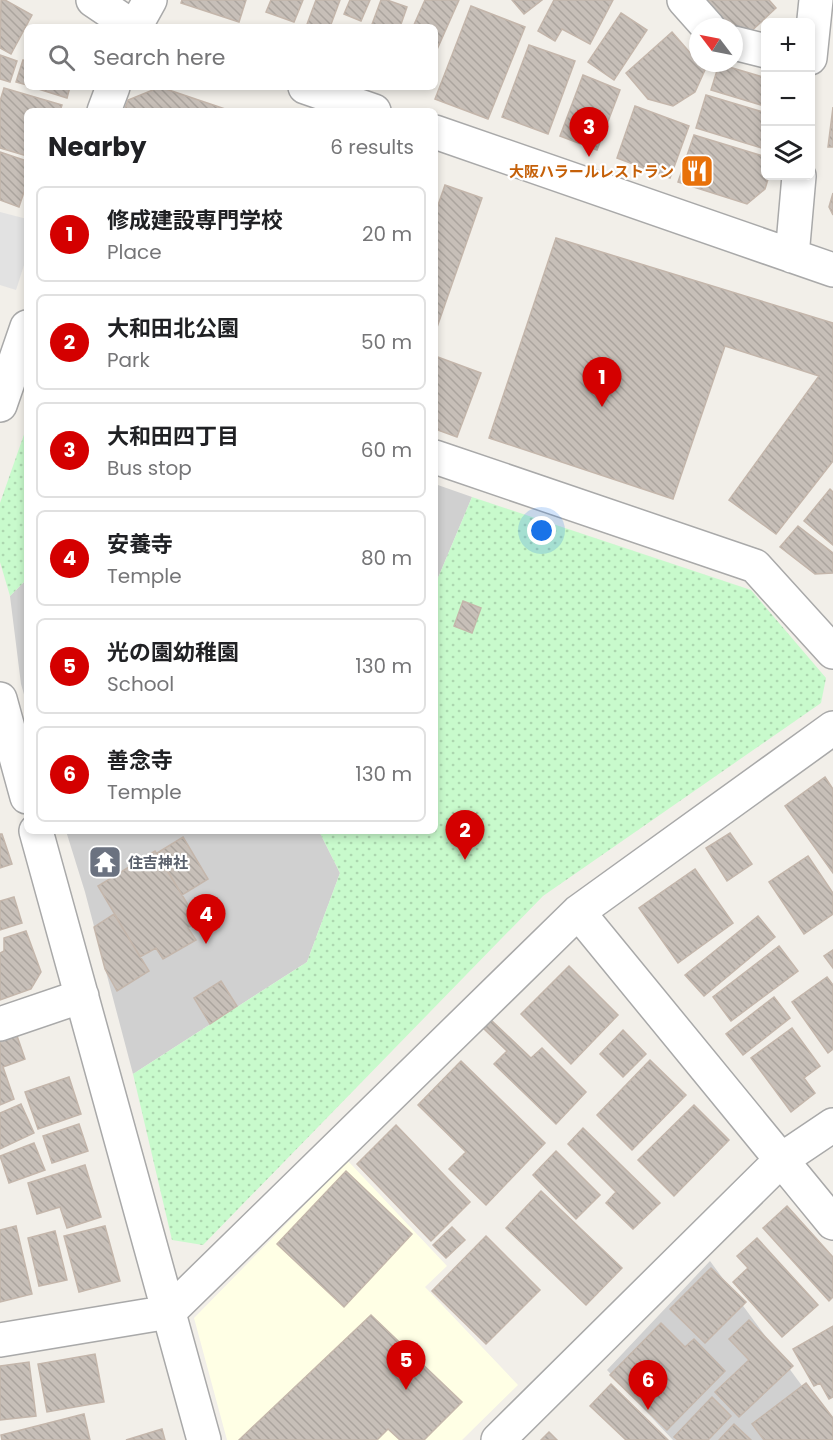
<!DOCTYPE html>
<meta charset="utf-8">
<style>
body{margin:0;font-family:Poppins,"Noto Sans JP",sans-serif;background:#f6f6f6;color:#202124}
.controls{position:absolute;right:18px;top:18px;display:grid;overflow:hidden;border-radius:9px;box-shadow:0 3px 9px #0003}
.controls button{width:54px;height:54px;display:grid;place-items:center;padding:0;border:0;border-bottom:2px solid #e0e0e0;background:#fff;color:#202124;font:30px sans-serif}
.compass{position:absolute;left:689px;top:18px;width:54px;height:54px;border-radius:50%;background:#fff;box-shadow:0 3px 9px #0003;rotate:302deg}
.you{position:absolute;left:542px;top:531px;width:21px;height:21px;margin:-15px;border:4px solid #fff;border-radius:50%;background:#1a73e8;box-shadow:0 0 0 9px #1a73e833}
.badge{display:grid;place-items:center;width:39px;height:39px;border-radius:50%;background:#d40000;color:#fff;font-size:20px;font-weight:700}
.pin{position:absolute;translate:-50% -50px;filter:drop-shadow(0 2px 3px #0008)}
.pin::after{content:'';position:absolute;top:32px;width:21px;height:18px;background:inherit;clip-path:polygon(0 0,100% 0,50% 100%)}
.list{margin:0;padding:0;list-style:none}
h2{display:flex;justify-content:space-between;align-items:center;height:78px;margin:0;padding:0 24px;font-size:26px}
h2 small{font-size:20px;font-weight:400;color:#757577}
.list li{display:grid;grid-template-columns:39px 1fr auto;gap:18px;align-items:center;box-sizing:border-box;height:96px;margin:0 12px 12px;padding:0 12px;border:2px solid #e0e0e0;border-radius:9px}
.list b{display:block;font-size:22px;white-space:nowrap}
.list p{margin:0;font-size:20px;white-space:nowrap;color:#757577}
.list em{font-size:20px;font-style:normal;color:#757577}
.icon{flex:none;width:33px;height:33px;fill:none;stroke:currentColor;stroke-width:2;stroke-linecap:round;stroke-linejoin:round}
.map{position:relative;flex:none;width:833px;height:1440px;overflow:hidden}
.search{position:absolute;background:#fff;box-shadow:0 3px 9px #0003;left:24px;top:24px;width:414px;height:66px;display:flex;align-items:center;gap:15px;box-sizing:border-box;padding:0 21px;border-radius:9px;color:#757577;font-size:22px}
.panel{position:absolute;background:#fff;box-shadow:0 3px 9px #0003;left:24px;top:108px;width:414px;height:726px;border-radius:9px}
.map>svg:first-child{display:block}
.education{fill:#ffffe5}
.religious{fill:#d0d0d0}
.park{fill:url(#park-dots)}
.parking{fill:#e2e2e2}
.building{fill:url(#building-back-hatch);stroke:#c4b6ab;stroke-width:1.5}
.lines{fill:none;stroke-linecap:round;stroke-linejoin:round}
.minor-casing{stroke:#a9a9a9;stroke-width:36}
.minor{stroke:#fff;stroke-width:33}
.labels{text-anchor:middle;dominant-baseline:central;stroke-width:4.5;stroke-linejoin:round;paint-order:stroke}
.food-label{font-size:15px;font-weight:bold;fill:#c56008;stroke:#fff;text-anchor:end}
.worship-label{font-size:15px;font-weight:bold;fill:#5b616d;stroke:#fff;text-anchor:start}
</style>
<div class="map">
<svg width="833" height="1440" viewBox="0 0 833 1440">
<defs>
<pattern id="park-dots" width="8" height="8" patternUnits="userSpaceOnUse" patternTransform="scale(1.5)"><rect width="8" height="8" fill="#c8facc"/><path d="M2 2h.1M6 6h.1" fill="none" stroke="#acd6af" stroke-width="1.8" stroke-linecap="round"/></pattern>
<pattern id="building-back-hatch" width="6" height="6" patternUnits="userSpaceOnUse" patternTransform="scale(1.5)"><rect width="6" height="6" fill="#c7bfb8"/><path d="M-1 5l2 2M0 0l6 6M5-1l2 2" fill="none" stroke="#aba49e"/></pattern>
</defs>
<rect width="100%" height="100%" fill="#f2efe9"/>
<path class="education" d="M 348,1161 L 447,1266 L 425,1287 L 518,1385 L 462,1440 L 227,1440 L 194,1318 Z"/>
<path class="religious" d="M 435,484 L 472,497 L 435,585 Z
M 27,579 L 27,705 L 21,684 L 10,596 Z
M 66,831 L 319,831 L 340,873 L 307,962 L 133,1074 L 85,892 Z
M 710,1261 L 833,1428 L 833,1440 L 673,1440 L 607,1370 Z"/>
<path class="park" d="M 27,426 L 27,579 L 10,596 L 0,562 L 0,503 Z
M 472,497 L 751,590 L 826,678 L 821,703 L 543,896 L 203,1245 L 172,1240 L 133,1074 L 307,962 L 340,873 L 319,831 L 435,831 L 435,585 Z"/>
<path class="parking" d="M 0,212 L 27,219 L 27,256 L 16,290 L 0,285 Z"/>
<path class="building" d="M 1,0 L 5,0 L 32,15 L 11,54 L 0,48 Z
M 182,0 L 246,0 L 239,22 L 181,3 Z
M 271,0 L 303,0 L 294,22 L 266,12 Z
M 316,0 L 340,0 L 330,27 L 306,27 Z
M 350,0 L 370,0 L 361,21 L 344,14 Z
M 381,0 L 387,0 L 407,7 L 400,27 L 371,27 Z
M 425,0 L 459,0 L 435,54 L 435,27 L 413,27 Z
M 512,0 L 542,0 L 524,14 Z
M 554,0 L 613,0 L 590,44 L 562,29 L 555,41 L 538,31 Z
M 701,0 L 769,0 L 776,8 L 746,36 L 734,30 L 734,27 L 723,25 Z
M 471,6 L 525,27 L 488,119 L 435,99 Z
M 621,13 L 647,30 L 614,80 L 588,62 Z
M 672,32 L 705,70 L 695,92 L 673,106 L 648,99 L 626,73 Z
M 529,45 L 575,61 L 548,134 L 502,117 Z
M 0,55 L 17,61 L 10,82 L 0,79 Z
M 23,60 L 27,61 L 27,85 L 16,82 Z
M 719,64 L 766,78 L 766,90 L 761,105 L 711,90 Z
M 583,75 L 620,90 L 597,150 L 560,136 Z
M 32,87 L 70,87 L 67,98 Z
M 160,87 L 231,111 L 124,111 L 128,100 Z
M 4,88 L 62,105 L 60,111 L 27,111 L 27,156 L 0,148 L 0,101 Z
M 706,95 L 766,113 L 765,149 L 696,128 Z
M 635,106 L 689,126 L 670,178 L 617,158 Z
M 833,107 L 833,147 L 828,147 Z
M 694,135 L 766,157 L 766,176 L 769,176 L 765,189 L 747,204 L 678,182 Z
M 0,152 L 27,161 L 27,183 L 19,207 L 0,200 Z
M 445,185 L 482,198 L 435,333 L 435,214 Z
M 833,193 L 833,215 L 829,207 Z
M 556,238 L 833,323 L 833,461 L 776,534 L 729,500 L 819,376 L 725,346 L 673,499 L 489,438 Z
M 435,356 L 481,373 L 457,437 L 435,429 Z
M 830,489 L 833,492 L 833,545 L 804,521 Z
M 798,526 L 833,553 L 833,573 L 815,574 L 780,547 Z
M 463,601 L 481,608 L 472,633 L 454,626 Z
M 825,777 L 833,789 L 833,873 L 785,806 Z
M 730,833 L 752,864 L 727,881 L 706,848 Z
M 0,834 L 2,834 L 12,864 L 0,868 Z
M 183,837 L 208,879 L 182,895 L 157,853 Z
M 155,851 L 198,921 L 188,928 L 196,940 L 163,959 L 156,948 L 140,957 L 98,886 Z
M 808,856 L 833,893 L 833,914 L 804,934 L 769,882 Z
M 695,869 L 733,923 L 678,963 L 639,908 Z
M 14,897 L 22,923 L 0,930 L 0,901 Z
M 114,914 L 149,971 L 117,991 L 105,969 L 94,927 Z
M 758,916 L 775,937 L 704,996 L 685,975 Z
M 26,931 L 41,972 L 31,989 L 0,1000 L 0,953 L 4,951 L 4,938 Z
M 779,946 L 798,971 L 731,1021 L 713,997 Z
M 833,950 L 833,968 L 824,956 Z
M 569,966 L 618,1015 L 571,1064 L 521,1014 Z
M 827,977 L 833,985 L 833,1049 L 828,1053 L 792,1002 Z
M 221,981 L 237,1006 L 210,1024 L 194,998 Z
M 774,997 L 790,1018 L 743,1055 L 726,1034 Z
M 491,1020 L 531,1058 L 542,1048 L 586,1092 L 556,1124 L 494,1064 L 507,1051 L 483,1028 Z
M 14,1027 L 25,1059 L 3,1067 L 14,1099 L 0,1105 L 0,1032 Z
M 792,1028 L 820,1066 L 804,1078 L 815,1093 L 791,1112 L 751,1058 Z
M 623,1030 L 646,1054 L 623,1077 L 600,1054 Z
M 650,1060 L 686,1095 L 632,1150 L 597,1115 Z
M 461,1061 L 545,1143 L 486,1205 L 449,1169 L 466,1152 L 418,1105 Z
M 69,1077 L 81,1114 L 38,1129 L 25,1092 Z
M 21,1104 L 34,1133 L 0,1149 L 0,1113 Z
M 694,1105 L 729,1140 L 674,1196 L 638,1160 Z
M 79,1124 L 88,1151 L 52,1163 L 43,1136 Z
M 396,1125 L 470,1202 L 431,1241 L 357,1164 Z
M 583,1128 L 660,1203 L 633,1229 L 606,1203 L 616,1192 L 568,1144 Z
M 34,1143 L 45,1170 L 9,1183 L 0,1156 Z
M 556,1151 L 600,1195 L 576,1219 L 533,1175 Z
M 85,1165 L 101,1217 L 67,1228 L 60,1207 L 37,1214 L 28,1183 Z
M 346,1171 L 412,1234 L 344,1307 L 277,1244 Z
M 541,1191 L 622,1268 L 586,1305 L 506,1228 Z
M 787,1206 L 833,1257 L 833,1297 L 829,1301 L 763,1228 Z
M 16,1226 L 32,1294 L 0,1302 L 0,1230 Z
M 105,1226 L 120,1281 L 79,1292 L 64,1236 Z
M 452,1227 L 465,1240 L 446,1258 L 433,1245 Z
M 55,1231 L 67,1280 L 39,1286 L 28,1238 Z
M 486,1236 L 540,1290 L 486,1344 L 432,1291 Z
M 757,1238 L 818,1305 L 782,1337 L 733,1282 L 748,1268 L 737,1256 Z
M 711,1268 L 746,1302 L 705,1343 L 670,1309 Z
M 371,1315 L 462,1402 L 424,1440 L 400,1440 L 388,1429 L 377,1440 L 239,1440 Z
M 749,1320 L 793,1366 L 739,1417 L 715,1392 L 749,1360 L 729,1339 Z
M 661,1323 L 685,1347 L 694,1339 L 725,1371 L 667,1430 L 610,1375 Z
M 833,1326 L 833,1397 L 829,1399 L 820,1383 L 814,1386 L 793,1349 Z
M 95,1354 L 104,1402 L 47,1412 L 38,1364 Z
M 29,1362 L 36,1416 L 0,1420 L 0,1366 Z
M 806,1383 L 833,1418 L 833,1440 L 764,1440 L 752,1424 Z
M 611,1384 L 668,1440 L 626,1440 L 590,1406 Z
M 712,1397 L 731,1416 L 708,1440 L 678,1440 L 674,1437 Z
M 84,1414 L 90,1440 L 2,1440 L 1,1435 Z
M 734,1424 L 751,1440 L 719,1440 Z
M 162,1429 L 165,1440 L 126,1440 Z
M 549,1432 L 557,1440 L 541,1440 Z"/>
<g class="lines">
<g class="minor-casing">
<path id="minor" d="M 93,0 L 133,27
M 684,0 L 708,27
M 135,27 L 150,0
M 734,43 L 766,51
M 810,58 L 816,0
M 305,87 L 374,111
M 104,111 L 113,87
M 435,132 L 833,270
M 792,256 L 799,176
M 0,405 L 27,327
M 435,457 L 755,566 L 833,652
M 0,699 L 27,797
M 36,831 L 204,1440
M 578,912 L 833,1223
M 0,1024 L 82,996
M 0,1340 L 169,1312 L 578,912 L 833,728
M 498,1440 L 781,1160 L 833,1125"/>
</g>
<use href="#minor" class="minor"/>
</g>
<defs>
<g id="restaurant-square" transform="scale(1.725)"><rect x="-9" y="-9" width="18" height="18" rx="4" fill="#e8710a" stroke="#fff"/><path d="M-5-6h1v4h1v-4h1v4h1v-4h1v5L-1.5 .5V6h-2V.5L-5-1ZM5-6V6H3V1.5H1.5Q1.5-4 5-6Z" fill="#fff"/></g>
<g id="temple-square" transform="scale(1.725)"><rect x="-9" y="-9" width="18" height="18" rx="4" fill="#6b7280" stroke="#fff"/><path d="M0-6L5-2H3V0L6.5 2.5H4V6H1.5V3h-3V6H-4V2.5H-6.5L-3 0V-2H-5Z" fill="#fff"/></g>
</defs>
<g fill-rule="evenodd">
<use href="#restaurant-square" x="697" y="171"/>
<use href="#temple-square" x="105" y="862"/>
</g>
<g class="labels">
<g class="food-label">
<text x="674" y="171">大阪ハラールレストラン</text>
</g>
<g class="worship-label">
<text x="128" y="862">住吉神社</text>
</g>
</g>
</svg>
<div class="controls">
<button>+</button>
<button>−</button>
<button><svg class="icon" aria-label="layers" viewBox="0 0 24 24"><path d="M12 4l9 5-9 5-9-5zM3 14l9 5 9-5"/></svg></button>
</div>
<svg class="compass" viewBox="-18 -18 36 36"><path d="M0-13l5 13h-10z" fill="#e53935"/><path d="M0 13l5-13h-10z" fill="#757577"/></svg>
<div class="you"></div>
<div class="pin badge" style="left:602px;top:407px">1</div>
<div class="pin badge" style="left:465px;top:860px">2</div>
<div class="pin badge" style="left:589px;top:157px">3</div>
<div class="pin badge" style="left:206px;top:944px">4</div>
<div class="pin badge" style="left:406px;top:1390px">5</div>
<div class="pin badge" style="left:648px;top:1410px">6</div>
<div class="search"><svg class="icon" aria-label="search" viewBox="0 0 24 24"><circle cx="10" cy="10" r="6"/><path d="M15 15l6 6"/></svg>Search here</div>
<section class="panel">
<h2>Nearby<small>6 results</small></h2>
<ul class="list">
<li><span class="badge">1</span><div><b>修成建設専門学校</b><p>Place</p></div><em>20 m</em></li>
<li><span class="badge">2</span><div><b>大和田北公園</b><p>Park</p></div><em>50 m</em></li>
<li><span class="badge">3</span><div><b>大和田四丁目</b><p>Bus stop</p></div><em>60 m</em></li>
<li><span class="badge">4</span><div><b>安養寺</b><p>Temple</p></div><em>80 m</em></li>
<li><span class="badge">5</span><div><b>光の園幼稚園</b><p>School</p></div><em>130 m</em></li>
<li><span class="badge">6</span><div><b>善念寺</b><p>Temple</p></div><em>130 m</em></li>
</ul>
</section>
</div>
